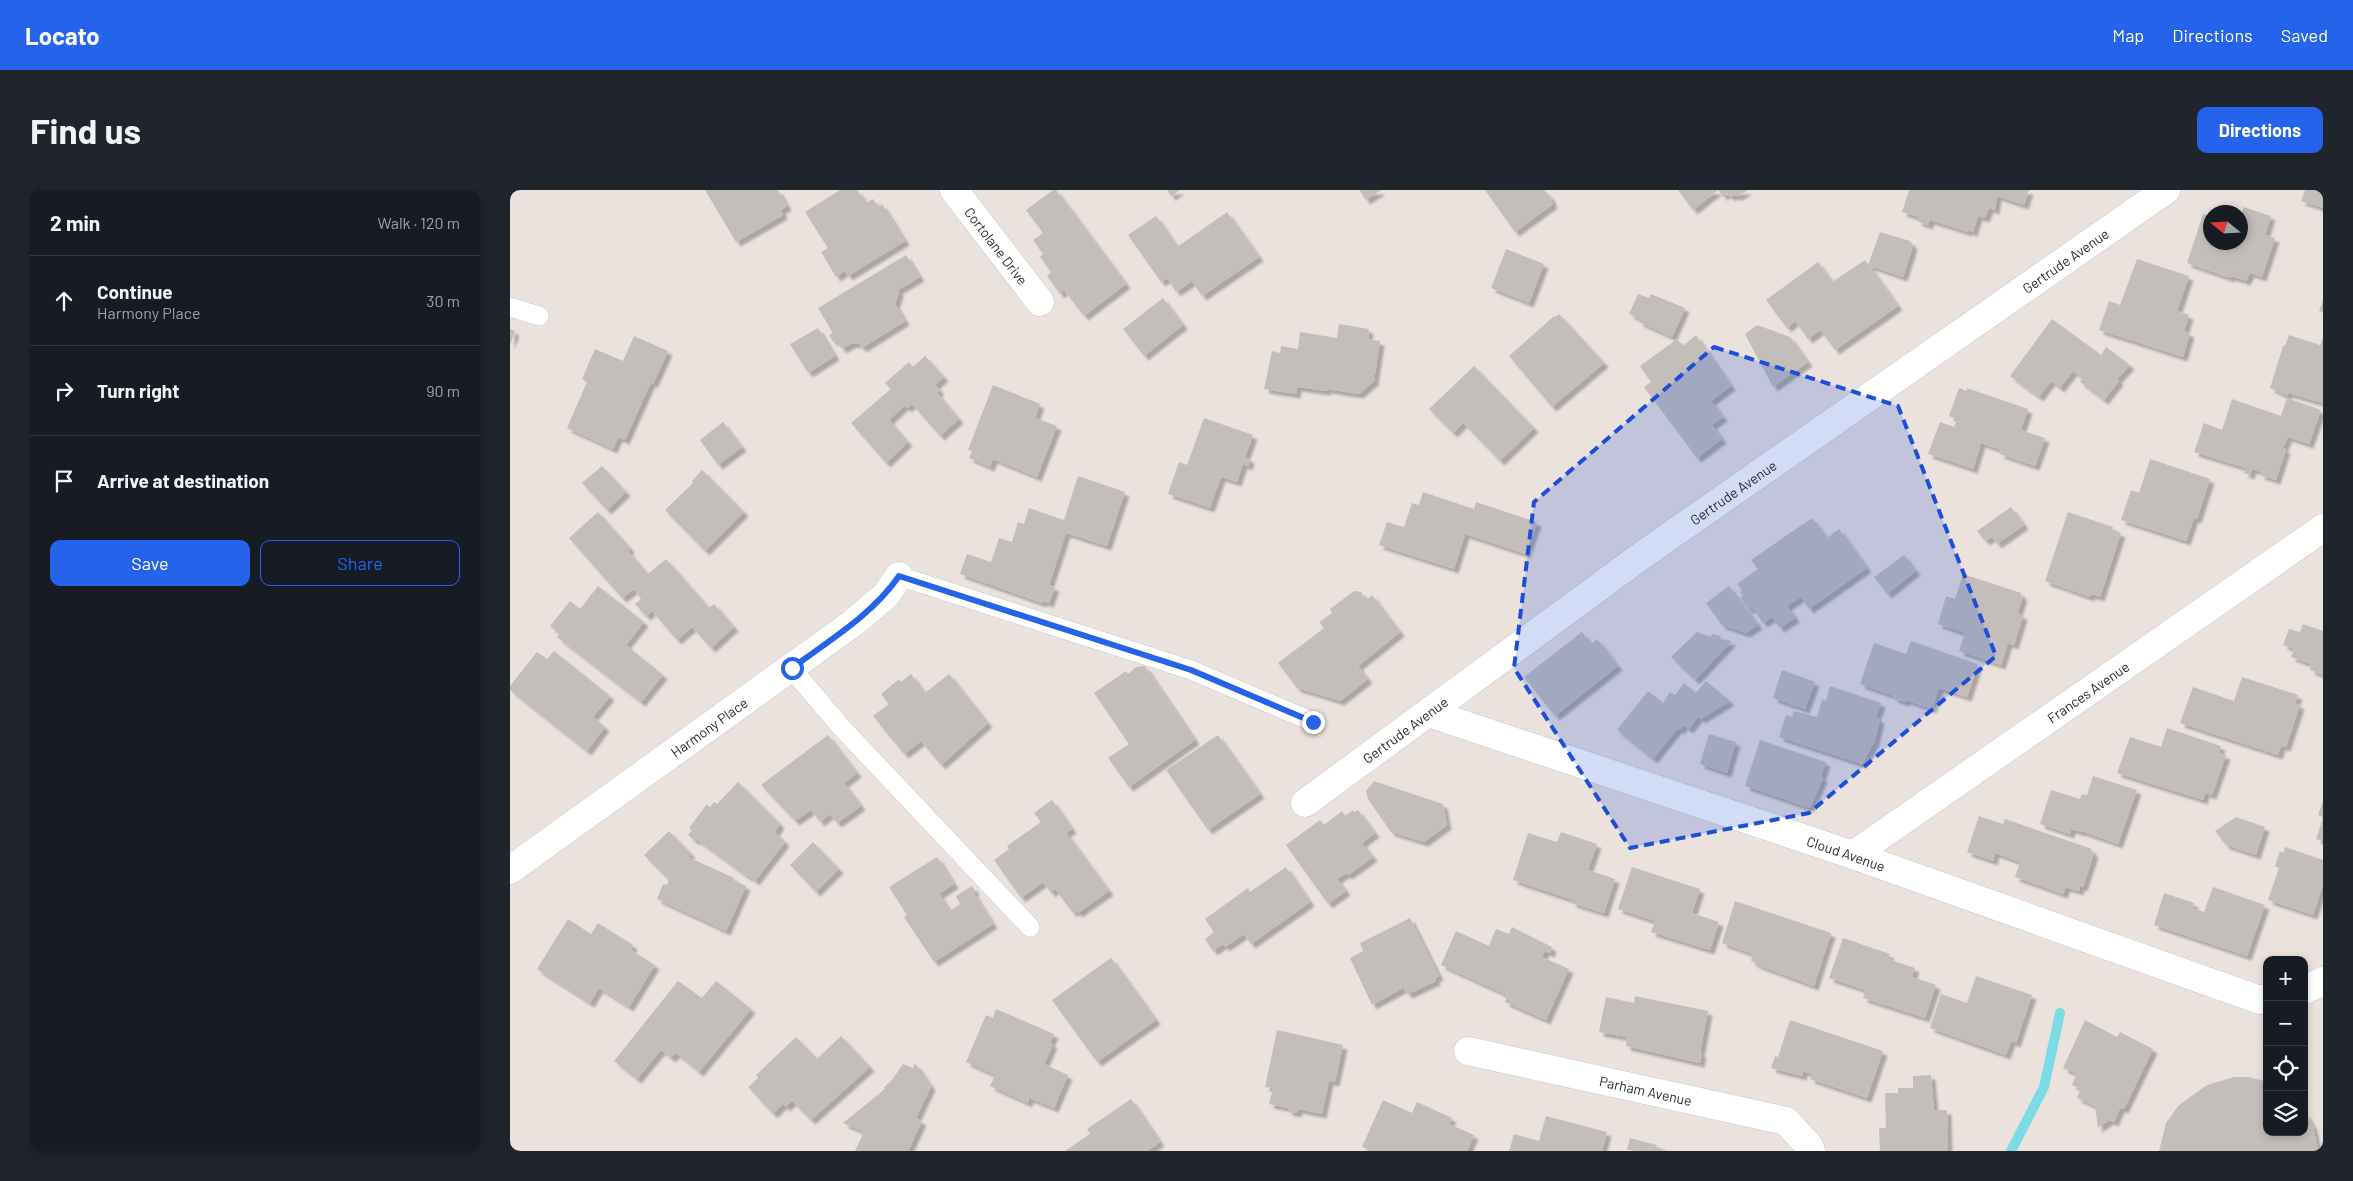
<!DOCTYPE html>
<meta charset="utf-8">
<style>
body{margin:0;font-family:Barlow,sans-serif;background:#20242c;color:#f1f3f6}
.controls{position:absolute;right:15px;bottom:15px;display:grid;overflow:hidden;border-radius:10px;box-shadow:0 2px 8px #0003}
.controls button{width:45px;height:45px;display:grid;place-items:center;padding:0;border:0;border-bottom:1px solid #363941;background:#171b24;color:#f1f3f6;font:25px sans-serif}
.compass{position:absolute;left:1693px;top:15px;width:45px;height:45px;border-radius:50%;background:#171b24;box-shadow:0 2px 8px #0003;rotate:288deg}
.stop{position:absolute;width:15px;height:15px;margin:-11px;border:4px solid #2563eb;border-radius:50%;background:#fff}
.stop.end{background:#2563eb;border-color:#fff;box-shadow:0 1px 5px #0008}
.list{margin:0;padding:0;list-style:none}
h2{display:flex;justify-content:space-between;align-items:center;height:65px;margin:0;padding:0 20px;font-size:21px}
h2 small{font-size:16px;font-weight:400;color:#9ea1a6}
.list li{display:grid;grid-template-columns:32px 1fr auto;gap:15px;align-items:center;box-sizing:border-box;height:90px;padding:0 20px;border-top:1px solid #363941}
.list b{display:block;font-size:19px;white-space:nowrap}
.list p{margin:0;font-size:16px;white-space:nowrap;color:#9ea1a6}
.list em{font-size:16px;font-style:normal;color:#9ea1a6}
.actions{display:flex;gap:10px;padding:15px 20px}
.actions a{flex:1;padding:11px 0;border:1px solid #2563eb;border-radius:10px;text-align:center;font-size:18px;color:#2563eb}
.actions .main{background:#2563eb;color:#fff}
.icon{flex:none;width:28px;height:28px;fill:none;stroke:currentColor;stroke-width:2;stroke-linecap:round;stroke-linejoin:round}
.map{position:relative;flex:none;width:1813px;height:961px;overflow:hidden;border-radius:10px}
header{display:flex;align-items:center;gap:30px;box-sizing:border-box;height:70px;padding:0 25px;background:#2563eb;color:#fff}
header strong{font-size:24px}
nav{display:flex;gap:28px;margin-inline-start:auto;font-size:18px}
.intro{display:flex;align-items:center;justify-content:space-between;box-sizing:border-box;height:120px;padding:0 30px}
h1{margin:0;font-size:35px}
.button{padding:12px 22px;border-radius:10px;background:#2563eb;color:#fff;font-size:18px;font-weight:700}
main{display:flex;gap:30px;padding:0 30px}
aside{flex:1;background:#171b24;border-radius:10px;box-shadow:0 2px 8px #0003}
.map>svg:first-child{display:block}
.lines{fill:none;stroke-linecap:round;stroke-linejoin:round}
.stream{stroke:#7bdce3;stroke-width:10}
.building{fill:#c3beb9;filter:url(#shadow)}
.service-casing{stroke:#c2c8cf;stroke-width:20}
.minor-casing{stroke:#c2c8cf;stroke-width:29}
.service{stroke:#fff;stroke-width:19}
.minor{stroke:#fff;stroke-width:28}
.route{stroke:#2563eb;stroke-width:6}
.marked{fill:#1d4ed8;fill-opacity:0.2;stroke:#1d4ed8;stroke-width:4;stroke-dasharray:10 6;stroke-linejoin:round}
.labels{text-anchor:middle;dominant-baseline:central;stroke-width:5;stroke-linejoin:round;paint-order:stroke}
.street-label{font-size:14px;fill:#2a2a2a;stroke:#fff}
</style>
<header>
<strong>Locato</strong>
<nav><a>Map</a><a>Directions</a><a>Saved</a></nav>
</header>
<div class="intro"><h1>Find us</h1><a class="button">Directions</a></div>
<main>
<aside>
<h2>2 min<small>Walk · 120 m</small></h2>
<ul class="list">
<li><svg class="icon" aria-label="ahead" viewBox="0 0 24 24"><path d="M12 20V5M6 11l6-6 6 6"/></svg><div><b>Continue</b><p>Harmony Place</p></div><em>30 m</em></li>
<li><svg class="icon" aria-label="right" viewBox="0 0 24 24"><path d="M7 20v-9h11M14 6l5 5-5 5"/></svg><div><b>Turn right</b></div><em>90 m</em></li>
<li><svg class="icon" aria-label="arrive" viewBox="0 0 24 24"><path d="M6 21V4h12l-3 4 3 4H6"/></svg><div><b>Arrive at destination</b></div></li>
</ul>
<div class="actions"><a class="main">Save</a><a>Share</a></div>
</aside>
<div class="map">
<svg width="1813" height="961" viewBox="0 0 1813 961">
<defs>
<filter id="shadow"><feDropShadow dx="4.5" dy="4.5" stdDeviation="1" flood-color="#0004"/></filter>
</defs>
<rect width="100%" height="100%" fill="#ebe2de"/>
<g class="lines">
<path class="stream" d="M 1501,961 L 1534,897 L 1550,823"/>
</g>
<path class="building" d="M 195,0 L 268,0 L 277,16 L 271,20 L 273,25 L 226,52 Z
M 330,0 L 347,0 L 356,13 L 363,9 L 368,17 L 372,14 L 395,51 L 338,86 L 335,81 L 326,87 L 311,62 L 318,58 L 295,22 Z
M 543,0 L 546,0 L 616,94 L 574,126 L 554,100 L 550,104 L 537,86 L 541,82 L 530,67 L 533,64 L 523,50 L 533,43 L 516,20 Z
M 657,0 L 670,0 L 661,6 Z
M 849,0 L 871,0 L 856,10 Z
M 975,0 L 1034,0 L 1042,9 L 1041,10 L 1043,14 L 1005,42 Z
M 1168,0 L 1238,0 L 1228,6 L 1223,5 L 1220,7 L 1217,3 L 1213,6 L 1208,0 L 1183,20 Z
M 1399,0 L 1519,0 L 1514,15 L 1487,6 L 1485,20 L 1479,18 L 1475,28 L 1468,26 L 1463,42 L 1458,40 L 1458,42 L 1420,30 L 1418,35 L 1407,31 L 1409,27 L 1392,22 Z
M 1795,0 L 1813,0 L 1813,18 L 1791,11 Z
M 1734,17 L 1761,26 L 1755,45 L 1765,48 L 1752,87 L 1740,83 L 1736,91 L 1721,86 L 1720,88 L 1677,73 L 1693,24 L 1700,26 L 1700,52 L 1730,52 L 1730,27 Z
M 717,22 L 749,67 L 692,106 L 682,91 L 666,102 L 657,88 L 651,92 L 618,45 L 646,26 L 667,57 Z
M 1370,42 L 1400,51 L 1403,56 L 1393,87 L 1358,75 Z
M 996,59 L 1034,74 L 1019,113 L 981,98 Z
M 396,65 L 410,87 L 388,100 L 389,103 L 385,114 L 395,131 L 352,158 L 349,154 L 342,153 L 332,159 L 326,150 L 323,152 L 319,145 L 323,143 L 308,118 Z
M 1627,69 L 1679,86 L 1667,121 L 1679,125 L 1674,141 L 1680,143 L 1673,167 L 1589,140 L 1599,111 L 1610,115 Z
M 1355,70 L 1388,116 L 1325,160 L 1310,140 L 1298,149 L 1285,131 L 1277,138 L 1256,110 L 1308,72 L 1322,92 Z
M 1128,104 L 1139,108 L 1141,104 L 1175,118 L 1162,147 L 1129,132 L 1130,129 L 1119,124 Z
M 653,108 L 673,135 L 634,166 L 613,139 Z
M 1813,110 L 1813,122 L 1809,121 Z
M 1049,124 L 1094,173 L 1042,217 L 999,166 L 1044,126 L 1045,127 Z
M 1542,129 L 1591,165 L 1596,157 L 1620,175 L 1607,189 L 1609,191 L 1594,210 L 1570,192 L 1573,189 L 1563,181 L 1550,198 L 1541,191 L 1529,207 L 1500,186 Z
M 829,134 L 859,139 L 858,149 L 870,151 L 864,191 L 849,204 L 817,199 L 816,201 L 787,197 L 786,204 L 754,199 L 762,161 L 770,163 L 771,156 L 788,159 L 790,142 L 827,148 Z
M 1247,135 L 1280,147 L 1298,172 L 1263,197 L 1235,144 Z
M 308,138 L 325,166 L 298,183 L 280,154 Z
M 0,139 L 5,141 L 0,155 Z
M 1186,145 L 1221,196 L 1201,211 L 1213,227 L 1202,235 L 1212,249 L 1187,268 L 1134,197 L 1141,192 L 1130,176 L 1167,149 L 1173,156 Z
M 1779,145 L 1810,155 L 1813,148 L 1813,213 L 1778,203 L 1777,206 L 1760,198 L 1773,156 L 1775,156 Z
M 124,146 L 158,161 L 143,194 L 141,192 L 115,250 L 108,247 L 103,259 L 57,238 L 77,192 L 72,189 L 85,159 L 113,171 Z
M 415,166 L 434,187 L 425,195 L 430,200 L 427,203 L 449,229 L 430,246 L 402,214 L 397,218 L 395,215 L 379,230 L 398,252 L 376,273 L 341,233 L 381,199 L 375,193 L 399,172 L 403,177 Z
M 964,176 L 1024,238 L 990,271 L 953,233 L 943,243 L 919,219 Z
M 483,195 L 530,214 L 525,228 L 547,236 L 527,287 L 483,269 L 480,277 L 459,268 L 462,261 L 458,260 Z
M 1449,198 L 1457,201 L 1457,198 L 1518,219 L 1511,240 L 1535,248 L 1525,276 L 1490,264 L 1491,260 L 1471,253 L 1463,279 L 1418,264 L 1430,232 L 1444,237 L 1447,229 L 1439,226 Z
M 1777,208 L 1811,220 L 1799,254 L 1778,247 L 1773,258 L 1776,259 L 1766,290 L 1750,285 L 1751,282 L 1742,279 L 1740,285 L 1734,283 L 1736,278 L 1684,262 L 1694,233 L 1712,240 L 1722,209 L 1771,226 Z
M 694,228 L 743,245 L 735,267 L 740,269 L 738,276 L 733,274 L 727,292 L 711,287 L 700,318 L 658,304 L 669,272 L 677,275 Z
M 213,232 L 232,257 L 208,275 L 190,250 Z
M 1640,269 L 1700,289 L 1687,329 L 1684,328 L 1676,351 L 1611,330 L 1621,300 L 1629,303 Z
M 92,276 L 116,302 L 97,320 L 72,293 Z
M 192,280 L 234,322 L 195,361 L 155,320 L 183,293 L 182,291 Z
M 568,286 L 615,302 L 597,356 L 556,343 L 539,395 L 545,397 L 539,413 L 533,411 L 532,413 L 450,384 L 457,364 L 481,372 L 489,348 L 502,352 L 508,332 L 514,334 L 519,318 L 554,330 Z
M 913,302 L 964,319 L 966,312 L 1027,332 L 1016,364 L 955,344 L 944,379 L 869,355 L 877,332 L 894,337 L 902,313 L 909,315 Z
M 1501,317 L 1514,335 L 1487,354 L 1482,347 L 1475,351 L 1467,341 Z
M 88,322 L 120,358 L 118,361 L 138,384 L 156,369 L 199,418 L 204,414 L 224,437 L 201,458 L 182,437 L 167,450 L 142,421 L 136,426 L 125,414 L 131,409 L 124,399 L 112,408 L 59,348 Z
M 1558,322 L 1603,337 L 1602,340 L 1611,343 L 1590,407 L 1581,404 L 1580,407 L 1535,391 Z
M 1302,328 L 1317,348 L 1329,339 L 1357,378 L 1299,419 L 1291,407 L 1277,416 L 1285,428 L 1270,438 L 1262,427 L 1253,433 L 1242,417 L 1239,420 L 1230,407 L 1233,406 L 1230,402 L 1232,400 L 1227,394 L 1248,379 L 1241,370 Z
M 1394,365 L 1406,381 L 1377,404 L 1364,387 Z
M 1453,384 L 1511,403 L 1511,406 L 1513,406 L 1508,422 L 1505,421 L 1513,426 L 1504,455 L 1498,453 L 1491,475 L 1449,461 L 1455,443 L 1428,434 L 1436,406 L 1445,409 Z
M 88,396 L 134,432 L 116,455 L 153,485 L 131,512 L 47,447 L 50,444 L 40,436 L 60,411 L 70,419 Z
M 1219,396 L 1248,435 L 1236,443 L 1212,435 L 1196,413 Z
M 844,401 L 851,402 L 856,410 L 862,405 L 890,442 L 848,476 L 858,489 L 830,511 L 787,498 L 768,473 L 814,438 L 809,432 L 822,423 L 820,419 Z
M 1793,434 L 1813,441 L 1813,485 L 1800,480 L 1801,474 L 1781,467 L 1784,459 L 1773,455 L 1779,439 L 1790,442 Z
M 1072,442 L 1081,454 L 1087,449 L 1108,476 L 1045,526 L 1014,487 Z
M 1187,442 L 1201,447 L 1202,444 L 1211,446 L 1210,449 L 1222,451 L 1185,490 L 1161,467 Z
M 1401,451 L 1468,474 L 1457,507 L 1429,498 L 1422,519 L 1396,510 L 1395,512 L 1383,508 L 1384,506 L 1350,494 L 1364,453 L 1396,464 Z
M 44,461 L 100,506 L 83,527 L 95,537 L 77,561 L 0,500 L 0,496 L 27,462 L 37,469 Z
M 635,476 L 685,550 L 619,597 L 598,568 L 619,554 L 584,503 L 616,481 L 618,484 L 626,477 Z
M 1272,480 L 1305,492 L 1295,519 L 1263,508 Z
M 401,484 L 415,503 L 439,484 L 478,533 L 431,575 L 411,551 L 394,564 L 363,526 L 379,514 L 371,504 L 389,489 L 391,492 Z
M 1732,487 L 1788,505 L 1785,513 L 1790,515 L 1776,557 L 1771,556 L 1768,565 L 1670,533 L 1683,497 L 1724,511 Z
M 1196,491 L 1220,511 L 1191,529 L 1188,527 L 1179,539 L 1173,535 L 1170,540 L 1168,538 L 1143,569 L 1107,540 L 1138,501 L 1153,513 L 1160,502 L 1165,505 L 1174,493 L 1186,503 Z
M 1320,496 L 1371,513 L 1366,527 L 1370,529 L 1365,551 L 1352,574 L 1269,547 L 1276,525 L 1282,527 L 1284,521 L 1307,527 L 1312,509 L 1316,511 Z
M 1657,538 L 1711,556 L 1709,563 L 1716,565 L 1702,605 L 1695,603 L 1693,610 L 1607,583 L 1620,547 L 1651,557 Z
M 1199,544 L 1226,552 L 1217,583 L 1190,574 Z
M 318,545 L 347,583 L 334,593 L 351,616 L 327,633 L 320,624 L 310,632 L 301,620 L 285,631 L 251,595 Z
M 708,545 L 750,604 L 698,640 L 656,580 Z
M 1250,550 L 1316,572 L 1311,587 L 1313,588 L 1300,618 L 1235,596 Z
M 1583,586 L 1627,600 L 1608,654 L 1571,641 L 1571,642 L 1561,639 L 1560,644 L 1530,634 L 1541,600 L 1570,609 L 1572,604 L 1577,605 Z
M 864,591 L 933,614 L 937,635 L 914,652 L 881,642 L 858,609 L 856,601 Z
M 228,592 L 270,634 L 265,642 L 275,652 L 245,691 L 239,686 L 238,687 L 186,649 L 185,651 L 178,645 L 182,640 L 179,638 L 197,614 L 200,617 L 204,612 L 207,614 Z
M 542,610 L 562,639 L 556,643 L 599,701 L 568,723 L 565,720 L 563,723 L 545,699 L 541,703 L 533,692 L 511,708 L 484,670 L 499,659 L 497,656 L 531,632 L 524,623 Z
M 1813,611 L 1813,627 L 1808,625 Z
M 843,620 L 844,622 L 848,620 L 865,643 L 852,653 L 863,667 L 838,685 L 836,683 L 827,689 L 836,701 L 818,714 L 776,655 L 810,630 L 814,635 L 832,621 L 835,626 Z
M 1469,626 L 1493,634 L 1495,629 L 1582,659 L 1581,662 L 1584,663 L 1573,697 L 1570,696 L 1569,701 L 1556,697 L 1553,704 L 1505,687 L 1510,672 L 1485,663 L 1483,671 L 1457,662 Z
M 1726,627 L 1755,637 L 1746,665 L 1716,655 L 1705,641 Z
M 1813,628 L 1813,651 L 1806,649 Z
M 159,641 L 181,664 L 178,667 L 224,688 L 223,690 L 236,696 L 216,741 L 147,709 L 153,694 L 157,695 L 159,690 L 134,665 Z
M 1051,642 L 1087,654 L 1078,680 L 1105,689 L 1094,723 L 1062,713 L 1063,710 L 1003,690 L 1018,643 L 1047,652 Z
M 303,652 L 329,679 L 306,702 L 280,675 Z
M 1775,657 L 1813,670 L 1813,695 L 1803,725 L 1758,710 L 1769,678 L 1765,676 L 1770,661 L 1773,663 Z
M 427,667 L 444,694 L 429,704 L 440,721 L 450,714 L 446,706 L 462,696 L 465,700 L 463,702 L 483,734 L 424,772 L 394,727 L 397,725 L 379,697 Z
M 776,677 L 800,712 L 741,754 L 734,744 L 715,757 L 713,754 L 703,761 L 695,749 L 704,742 L 695,729 L 738,698 L 740,702 Z
M 1122,677 L 1190,699 L 1182,723 L 1209,732 L 1200,760 L 1141,742 L 1145,731 L 1108,719 Z
M 1703,697 L 1755,715 L 1737,766 L 1644,735 L 1654,703 L 1684,713 L 1682,718 L 1694,722 Z
M 1225,711 L 1321,743 L 1304,796 L 1245,774 L 1246,773 L 1241,771 L 1243,764 L 1212,753 Z
M 900,728 L 929,786 L 925,788 L 926,791 L 898,804 L 893,798 L 862,815 L 840,768 L 853,761 L 850,753 Z
M 58,729 L 81,744 L 88,733 L 123,755 L 121,760 L 145,775 L 119,817 L 89,798 L 80,813 L 27,779 Z
M 1002,737 L 1042,757 L 1040,763 L 1035,761 L 1032,767 L 1059,779 L 1036,830 L 995,812 L 997,805 L 931,775 L 946,741 L 979,756 L 986,739 L 999,744 Z
M 1333,748 L 1380,764 L 1378,769 L 1405,778 L 1402,787 L 1426,795 L 1415,828 L 1353,808 L 1355,800 L 1319,788 Z
M 601,768 L 646,830 L 587,872 L 542,810 Z
M 1466,786 L 1522,805 L 1506,853 L 1501,851 L 1496,865 L 1420,838 L 1431,804 L 1457,813 Z
M 168,791 L 192,808 L 206,791 L 241,819 L 189,882 L 166,863 L 161,868 L 151,860 L 127,889 L 104,871 Z
M 1125,806 L 1198,821 L 1190,863 L 1192,864 L 1190,873 L 1116,856 L 1117,847 L 1089,842 L 1096,807 L 1124,813 Z
M 486,819 L 544,844 L 540,853 L 543,854 L 534,874 L 558,885 L 544,918 L 519,908 L 518,913 L 480,896 L 485,885 L 456,872 L 476,825 L 483,828 Z
M 1280,830 L 1373,861 L 1357,908 L 1300,889 L 1302,884 L 1293,881 L 1292,886 L 1261,878 L 1265,866 L 1268,867 Z
M 1575,830 L 1607,847 L 1610,842 L 1643,859 L 1614,919 L 1610,918 L 1604,932 L 1599,930 L 1588,938 L 1585,916 L 1567,908 L 1571,899 L 1562,895 L 1567,884 L 1553,878 Z
M 767,840 L 833,855 L 825,892 L 819,891 L 812,924 L 788,919 L 787,923 L 778,921 L 778,918 L 759,914 L 763,898 L 755,897 Z
M 331,846 L 360,877 L 301,930 L 282,911 L 276,917 L 273,914 L 263,924 L 238,897 L 248,888 L 246,885 L 286,847 L 307,869 Z
M 405,873 L 421,896 L 406,928 L 412,931 L 398,961 L 345,961 L 354,942 L 333,933 L 375,899 L 374,897 L 382,890 L 393,874 L 403,878 Z
M 1421,885 L 1424,920 L 1437,920 L 1438,961 L 1370,961 L 1369,938 L 1376,938 L 1375,903 L 1388,903 L 1388,898 L 1403,898 L 1403,886 Z
M 1724,887 L 1739,887 L 1757,892 L 1757,942 L 1794,942 L 1794,921 L 1803,936 L 1808,961 L 1649,961 L 1656,933 L 1669,915 L 1697,895 Z
M 621,909 L 650,952 L 637,961 L 555,961 L 580,944 L 577,939 Z
M 873,910 L 902,923 L 907,912 L 942,928 L 939,934 L 964,945 L 957,961 L 862,961 L 852,957 Z
M 1036,926 L 1097,942 L 1092,961 L 999,961 L 1004,944 L 1029,951 Z
M 1120,948 L 1147,955 L 1146,957 L 1158,961 L 1117,960 Z"/>
<g class="lines">
<g class="service-casing">
<path id="service" d="M 0,117 L 29,126
M 389,386 L 681,480 L 803,532
M 281,478 L 331,537 L 520,737"/>
</g>
<g class="minor-casing">
<g id="minor">
<path id="s1" d="M 444,0 L 530,112"/>
<path id="s2" d="M 919,523 L 1343,665 L 1750,810 L 1757,808"/>
<path id="s3" d="M 795,613 L 1134,364 L 1656,0"/>
<path id="s4" d="M 1343,665 L 1813,338"/>
<path id="s5" d="M 0,680 L 343,433 L 376,405 L 389,386"/>
<path d="M 1794,800 L 1813,791"/>
<path id="s6" d="M 958,861 L 1276,931 L 1299,956 L 1301,961"/>
</g>
</g>
<use href="#service" class="service"/>
<use href="#minor" class="minor"/>
</g>
<g class="lines">
<path class="route" d="M 282,478 C 320,450 362,425 389,386 L 681,480 L 803,532"/>
</g>
<path class="marked" d="M 1204,157 L 1388,216 L 1486,466 L 1299,623 L 1120,658 L 1004,478 L 1024,312 Z"/>
<g class="labels">
<g class="street-label">
<text stroke="none"><textPath href="#s1" startOffset="70">Cortolane Drive</textPath></text>
<text stroke="none"><textPath href="#s3" startOffset="934">Gertrude Avenue</textPath></text>
<text stroke="none"><textPath href="#s3" startOffset="529">Gertrude Avenue</textPath></text>
<text stroke="none"><textPath href="#s4" startOffset="286">Frances Avenue</textPath></text>
<text stroke="none"><textPath href="#s5" startOffset="245">Harmony Place</textPath></text>
<text stroke="none"><textPath href="#s3" startOffset="124">Gertrude Avenue</textPath></text>
<text stroke="none"><textPath href="#s2" startOffset="440">Cloud Avenue</textPath></text>
<text stroke="none"><textPath href="#s6" startOffset="182">Parham Avenue</textPath></text>
</g>
</g>
</svg>
<div class="controls">
<button>+</button>
<button>−</button>
<button><svg class="icon" aria-label="locate" viewBox="0 0 24 24"><circle cx="12" cy="12" r="6"/><path d="M12 2v4M12 18v4M2 12h4M18 12h4"/></svg></button>
<button><svg class="icon" aria-label="layers" viewBox="0 0 24 24"><path d="M12 4l9 5-9 5-9-5zM3 14l9 5 9-5"/></svg></button>
</div>
<svg class="compass" viewBox="-18 -18 36 36"><path d="M0-13l5 13h-10z" fill="#e53935"/><path d="M0 13l5-13h-10z" fill="#9ea1a6"/></svg>
<div class="stop" style="left:282px;top:478px"></div>
<div class="stop end" style="left:803px;top:532px"></div>
</div>
</main>
